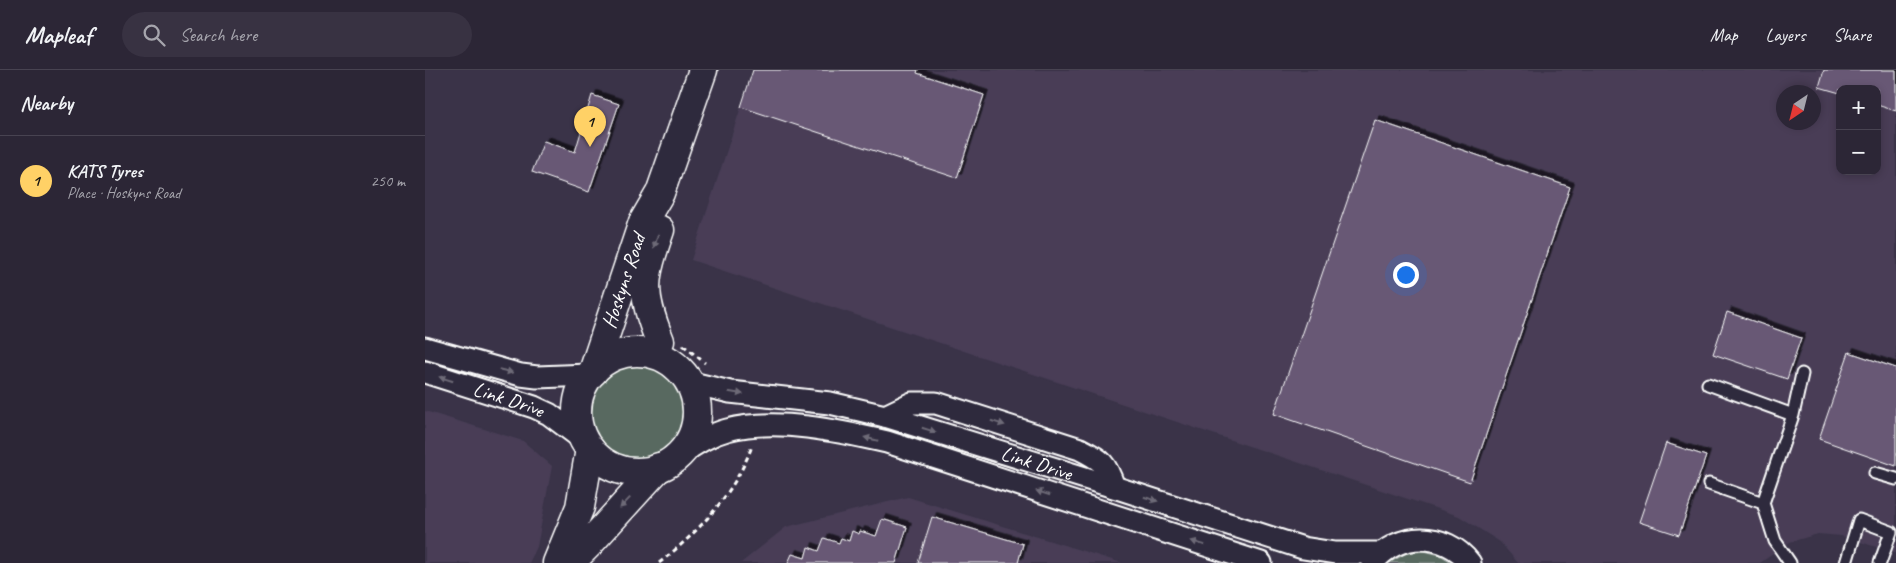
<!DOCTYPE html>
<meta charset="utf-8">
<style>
body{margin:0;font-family:Caveat,sans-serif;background:#383242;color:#f1f3f6}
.controls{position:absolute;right:15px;top:15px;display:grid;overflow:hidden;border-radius:10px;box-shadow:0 2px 8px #0003}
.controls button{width:45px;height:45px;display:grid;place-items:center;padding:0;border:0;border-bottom:1px solid #484351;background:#2c2636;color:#f1f3f6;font:25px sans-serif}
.compass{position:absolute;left:1351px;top:15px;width:45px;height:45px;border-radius:50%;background:#2c2636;box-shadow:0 2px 8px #0003;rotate:215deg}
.you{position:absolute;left:980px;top:204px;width:18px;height:18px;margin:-12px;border:4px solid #fff;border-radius:50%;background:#1a73e8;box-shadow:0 0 0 8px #1a73e833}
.badge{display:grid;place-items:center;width:32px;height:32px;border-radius:50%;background:#ffd166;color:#111;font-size:16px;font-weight:700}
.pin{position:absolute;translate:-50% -41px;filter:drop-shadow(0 1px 2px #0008)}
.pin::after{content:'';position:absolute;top:26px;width:18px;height:15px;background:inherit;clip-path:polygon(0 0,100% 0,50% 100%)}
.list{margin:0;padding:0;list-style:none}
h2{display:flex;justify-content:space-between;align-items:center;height:65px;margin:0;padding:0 20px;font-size:21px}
h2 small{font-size:16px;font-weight:400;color:#a6a5ad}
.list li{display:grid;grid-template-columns:32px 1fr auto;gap:15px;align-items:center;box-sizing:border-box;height:90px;padding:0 20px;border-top:1px solid #484351}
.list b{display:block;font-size:19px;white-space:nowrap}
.list p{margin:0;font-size:16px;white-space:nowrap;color:#a6a5ad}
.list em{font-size:16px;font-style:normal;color:#a6a5ad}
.icon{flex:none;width:28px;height:28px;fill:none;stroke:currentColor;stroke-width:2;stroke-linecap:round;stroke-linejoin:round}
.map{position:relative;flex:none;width:1471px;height:493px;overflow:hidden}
header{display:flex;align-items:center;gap:30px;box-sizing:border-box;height:70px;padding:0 25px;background:#2c2636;border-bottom:1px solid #484351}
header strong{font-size:24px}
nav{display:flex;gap:28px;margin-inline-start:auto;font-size:18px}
.search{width:350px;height:45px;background:#383242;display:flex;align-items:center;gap:12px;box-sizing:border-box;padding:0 18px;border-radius:28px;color:#a6a5ad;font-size:19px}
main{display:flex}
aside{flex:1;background:#2c2636}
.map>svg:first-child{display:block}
.built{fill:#483e56;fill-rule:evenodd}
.green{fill:#596960;stroke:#acb4b0}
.building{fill:#675975;stroke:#fff;filter:url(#shadow)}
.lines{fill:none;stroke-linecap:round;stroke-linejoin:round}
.service-casing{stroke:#fff;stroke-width:15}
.minor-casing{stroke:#fff;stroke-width:25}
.secondary-casing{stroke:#fff;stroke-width:31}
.path{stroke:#fff;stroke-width:3;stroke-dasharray:5 4;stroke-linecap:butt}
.service{stroke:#2f2a3d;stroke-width:11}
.minor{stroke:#2f2a3d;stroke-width:21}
.secondary{stroke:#2f2a3d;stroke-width:28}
.oneway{fill:#6d6a77}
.labels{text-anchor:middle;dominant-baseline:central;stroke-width:4;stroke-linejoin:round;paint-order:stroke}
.street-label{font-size:21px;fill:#fff;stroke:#2f2a3d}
</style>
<header>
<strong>Mapleaf</strong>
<div class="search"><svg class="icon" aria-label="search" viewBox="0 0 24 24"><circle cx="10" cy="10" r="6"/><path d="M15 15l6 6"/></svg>Search here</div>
<nav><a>Map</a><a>Layers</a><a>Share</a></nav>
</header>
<main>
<aside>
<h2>Nearby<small></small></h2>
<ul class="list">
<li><span class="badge">1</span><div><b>KATS Tyres</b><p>Place · Hoskyns Road</p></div><em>250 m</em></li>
</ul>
</aside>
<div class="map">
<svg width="1471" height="493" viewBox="0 0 1471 493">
<defs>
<filter id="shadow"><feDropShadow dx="4.5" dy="-4.5" stdDeviation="0" flood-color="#0009"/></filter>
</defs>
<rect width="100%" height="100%" fill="#3a3348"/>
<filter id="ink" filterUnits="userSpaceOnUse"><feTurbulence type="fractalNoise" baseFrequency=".02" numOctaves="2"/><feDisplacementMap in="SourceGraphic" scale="10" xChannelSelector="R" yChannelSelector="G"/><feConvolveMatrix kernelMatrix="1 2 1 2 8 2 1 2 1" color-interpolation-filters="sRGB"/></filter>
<g filter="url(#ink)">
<path class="built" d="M 328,0 L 1471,0 L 1471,483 L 1416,466 L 1393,464 L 1365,472 L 1335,493 L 1093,493 L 1075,472 L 1034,446 L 266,190 ZM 1415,19 L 1452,19 L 1452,101 L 1415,101 ZM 1358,22 L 1388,22 L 1388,52 L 1358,52 Z
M 0,341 L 98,371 L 127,396 L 112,477 L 104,493 L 0,493 Z
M 483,427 L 697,493 L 316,493 L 361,457 Z"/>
<path class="green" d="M162 342a49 49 0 1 1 98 0a49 49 0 1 1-98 0Z
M 999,481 L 1015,485 L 1028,493 L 964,493 L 982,483 Z"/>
<path class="building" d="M 328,0 L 493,0 L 492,3 L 559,25 L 532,108 L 316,37 Z
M 1399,0 L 1471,0 L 1471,41 L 1452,35 L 1452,19 L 1415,19 L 1415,23 L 1394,17 Z
M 167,25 L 194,34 L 164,122 L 107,102 L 119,71 L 150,82 Z
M 950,50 L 1145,117 L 1045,412 L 849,344 Z
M 1302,242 L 1376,268 L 1362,309 L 1288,284 Z
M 1424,282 L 1471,298 L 1471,396 L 1394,369 Z
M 1241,373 L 1281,386 L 1254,465 L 1214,452 Z
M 507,447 L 598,474 L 593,493 L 493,493 Z
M 457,449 L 482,457 L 471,493 L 363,493 L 367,484 L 380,488 L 383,477 L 394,481 L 399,468 L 414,473 L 416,468 L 424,471 L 427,461 L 434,464 L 435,461 L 451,466 Z"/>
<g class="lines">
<g class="service-casing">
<path id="service" d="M 1283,314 L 1368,345
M 1450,403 L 1471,409
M 1284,414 L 1338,433 L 1350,471 L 1365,493
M 1338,433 L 1368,345 L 1377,304
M 1421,493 L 1434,450 L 1466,462 L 1455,493"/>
</g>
<g class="minor-casing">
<g id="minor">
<path d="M 0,278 L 96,305 L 112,307 L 164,305"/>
<path id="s1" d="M 0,302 L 109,337 L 124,344 L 160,371"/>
<path id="s2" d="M 263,312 L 305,322 L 405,333 L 460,346 L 689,417 L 878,478 L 910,483 L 957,483"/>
<path d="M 460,346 L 487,333 L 511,333 L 655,379 C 677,390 681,393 689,417"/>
<path d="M 252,386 C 268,376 283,365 302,360 C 351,347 414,361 462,372 L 836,493"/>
<path d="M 948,493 C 972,461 1021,461 1045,493"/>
</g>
</g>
<g class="secondary-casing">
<g id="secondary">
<path d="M 235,271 C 215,221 218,210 235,160"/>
<circle cx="212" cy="342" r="60"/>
<path id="s3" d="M 168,302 L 218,152 L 235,123 L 278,0"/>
<path d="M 132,493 L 155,437 L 165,379"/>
<path d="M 145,493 L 163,475 L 234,397"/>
</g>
</g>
<path class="path" d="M 258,275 L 280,293
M 234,493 C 273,463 310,423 327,376"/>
<use href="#service" class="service"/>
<use href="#minor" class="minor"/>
<use href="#secondary" class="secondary"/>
</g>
<defs><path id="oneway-solid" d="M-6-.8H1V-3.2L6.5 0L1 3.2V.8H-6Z" transform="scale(1.25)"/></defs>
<g class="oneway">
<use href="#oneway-solid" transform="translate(231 171) rotate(109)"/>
<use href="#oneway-solid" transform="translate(81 301) rotate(14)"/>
<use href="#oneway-solid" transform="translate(21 309) rotate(-163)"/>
<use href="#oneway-solid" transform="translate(311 323) rotate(9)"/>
<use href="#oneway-solid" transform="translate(573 353) rotate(18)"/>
<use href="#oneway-solid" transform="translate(504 360) rotate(17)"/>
<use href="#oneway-solid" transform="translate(446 369) rotate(-166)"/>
<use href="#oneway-solid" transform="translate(618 423) rotate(-162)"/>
<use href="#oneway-solid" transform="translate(726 429) rotate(18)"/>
<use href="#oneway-solid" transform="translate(200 433) rotate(134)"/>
<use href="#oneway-solid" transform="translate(773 473) rotate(-162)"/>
</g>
</g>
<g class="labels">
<g class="street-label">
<text stroke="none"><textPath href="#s3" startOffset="96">Hoskyns Road</textPath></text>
<text stroke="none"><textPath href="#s1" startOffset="88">Link Drive</textPath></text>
<text stroke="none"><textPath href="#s2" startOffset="359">Link Drive</textPath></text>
</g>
</g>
</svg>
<div class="controls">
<button>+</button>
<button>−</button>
</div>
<svg class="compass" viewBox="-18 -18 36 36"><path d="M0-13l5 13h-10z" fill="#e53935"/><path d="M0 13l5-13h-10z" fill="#a6a5ad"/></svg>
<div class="you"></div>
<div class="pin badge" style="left:165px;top:77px">1</div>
</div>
</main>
